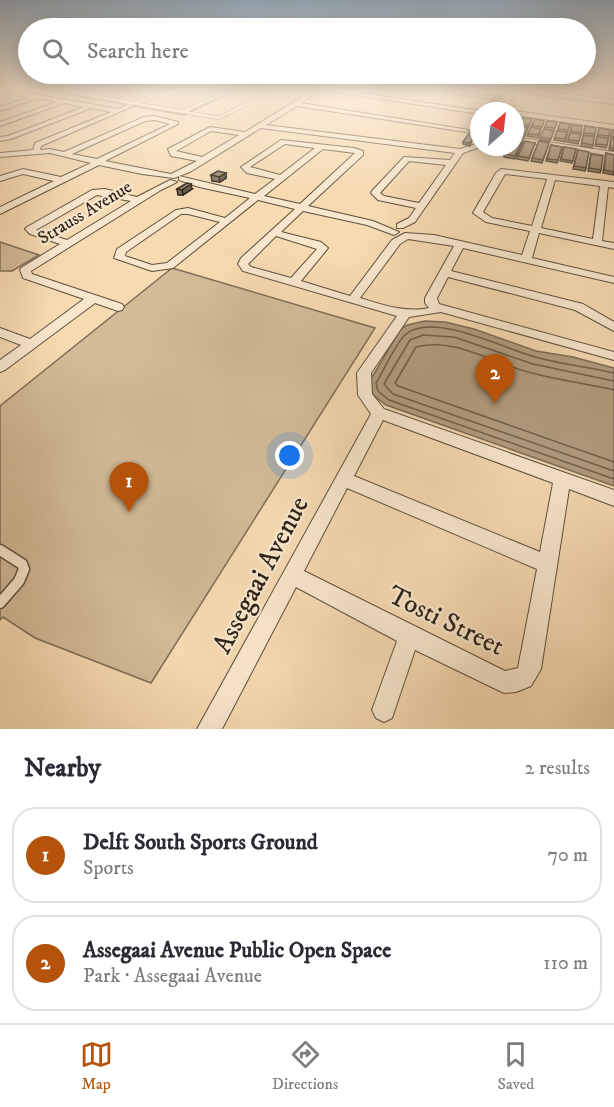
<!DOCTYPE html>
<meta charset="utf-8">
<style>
body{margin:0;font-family:"IM FELL DW Pica",serif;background:#f2f2f3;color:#2b2b33}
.compass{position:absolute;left:470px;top:102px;width:54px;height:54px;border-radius:50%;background:#fff;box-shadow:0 3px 15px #0003;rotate:27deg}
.you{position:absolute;left:290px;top:456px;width:21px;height:21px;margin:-15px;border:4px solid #fff;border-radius:50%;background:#1a73e8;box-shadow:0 0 0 9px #1a73e833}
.badge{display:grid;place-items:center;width:39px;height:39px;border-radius:50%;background:#b45309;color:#fff;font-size:20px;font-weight:700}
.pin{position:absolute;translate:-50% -50px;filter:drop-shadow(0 2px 3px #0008)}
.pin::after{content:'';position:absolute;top:32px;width:21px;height:18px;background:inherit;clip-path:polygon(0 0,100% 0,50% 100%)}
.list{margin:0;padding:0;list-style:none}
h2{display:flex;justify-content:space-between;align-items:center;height:78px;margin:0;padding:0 24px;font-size:26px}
h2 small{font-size:20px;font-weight:400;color:#7c7c81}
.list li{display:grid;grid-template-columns:39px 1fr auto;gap:18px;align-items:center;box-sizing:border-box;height:96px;margin:0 12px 12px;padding:0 12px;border:2px solid #e1e1e2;border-radius:24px}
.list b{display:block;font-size:22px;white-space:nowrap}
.list p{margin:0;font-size:20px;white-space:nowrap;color:#7c7c81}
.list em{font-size:20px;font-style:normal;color:#7c7c81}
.icon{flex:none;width:33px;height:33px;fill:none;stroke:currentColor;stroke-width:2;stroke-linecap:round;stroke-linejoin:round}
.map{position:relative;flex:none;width:614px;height:729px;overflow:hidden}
.search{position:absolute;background:#fff;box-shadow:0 3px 15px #0003;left:18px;right:18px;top:18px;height:66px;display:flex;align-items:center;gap:15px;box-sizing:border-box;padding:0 21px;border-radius:33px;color:#7c7c81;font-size:22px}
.sheet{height:294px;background:#fff}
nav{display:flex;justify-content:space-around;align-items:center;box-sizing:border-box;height:84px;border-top:2px solid #e1e1e2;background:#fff;font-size:16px;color:#7c7c81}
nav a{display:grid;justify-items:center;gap:3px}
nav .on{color:#b45309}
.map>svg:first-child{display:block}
.green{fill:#d3bb98;stroke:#7f6e58;stroke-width:1.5}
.water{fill:#b19b7d;stroke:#7b6b54;stroke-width:1.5}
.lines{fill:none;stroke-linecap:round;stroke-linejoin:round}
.shore{stroke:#6e5e4a;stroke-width:1.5}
.lane-far2-casing{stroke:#5e503e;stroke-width:4}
.lane-far1-casing{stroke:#5e503e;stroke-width:10}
.lane-casing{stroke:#5e503e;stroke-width:13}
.street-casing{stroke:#5e503e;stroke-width:2}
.lane-far2{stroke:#f9e7cd;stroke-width:3}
.lane-far1{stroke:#f9e7cd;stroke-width:8}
.lane{stroke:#f9e7cd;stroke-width:10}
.street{fill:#f9e7cd;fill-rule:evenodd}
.wall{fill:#807059;stroke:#2b2217;stroke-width:1.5}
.shaded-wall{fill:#685b49;stroke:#2b2217;stroke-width:1.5}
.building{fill:#958268;stroke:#2b2217;stroke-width:1.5}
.labels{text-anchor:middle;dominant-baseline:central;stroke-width:4.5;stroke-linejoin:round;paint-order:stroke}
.far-street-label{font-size:18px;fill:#2b2217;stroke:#f9e7cd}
.near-street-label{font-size:27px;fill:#2b2217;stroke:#f9e7cd}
</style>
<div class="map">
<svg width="614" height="729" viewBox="0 0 614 729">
<rect width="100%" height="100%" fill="#f6dab2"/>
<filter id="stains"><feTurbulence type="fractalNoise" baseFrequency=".00333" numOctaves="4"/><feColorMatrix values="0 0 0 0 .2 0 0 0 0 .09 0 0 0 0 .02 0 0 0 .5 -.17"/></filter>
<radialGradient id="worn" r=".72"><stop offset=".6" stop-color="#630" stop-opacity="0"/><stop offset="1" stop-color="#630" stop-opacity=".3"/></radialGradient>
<path class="green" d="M 44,90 L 244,90 L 228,91 L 228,94 L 184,115 Z
M 0,242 L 39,255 L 12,271 L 0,271 Z
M 172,268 L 375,328 L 151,683 L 35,638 L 3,617 L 0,620 L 0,406 Z"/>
<path class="water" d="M 425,321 L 445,322 L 474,329 L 536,351 L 573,357 L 614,368 L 614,486 L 386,405 L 372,394 L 369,382 L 400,330 L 407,325 Z"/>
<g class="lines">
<path class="shore" d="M 614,373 C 588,367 558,364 532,356 C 503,348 431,311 405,335 C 396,343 383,372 376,383 L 378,391 L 389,400 L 614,479
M 614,381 L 533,364 L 454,337 L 423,335 L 410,340 L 384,384 L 393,394 L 614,471
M 614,390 C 587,384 559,380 532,373 C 493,364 457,337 416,347 L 395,383 L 398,386 L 614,462"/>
<g class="lane-far2-casing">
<path id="lane-far2" d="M 56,90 L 219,118 L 273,90
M 168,92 L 205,90
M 135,104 L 160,93
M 183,112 L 221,94 L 221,90"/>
</g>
<g class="lane-far1-casing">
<path id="lane-far1" d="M 0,550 L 3,552"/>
</g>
<g class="lane-casing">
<path id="lane" d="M 0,603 L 19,581 L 24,569 L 22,564 L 0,550"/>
</g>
<g class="street-casing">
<path id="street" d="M 0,90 L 12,90 L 118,109 L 130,104 L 133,106 L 41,146 L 40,150 L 50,149 L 64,152 L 144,117 L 155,116 L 178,122 L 178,124 L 105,161 L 171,174 L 197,161 L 171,156 L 168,149 L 210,127 L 245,132 L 313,90 L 321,90 L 301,103 L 469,130 L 466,132 L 297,106 L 266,125 L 460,149 L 479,143 L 480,147 L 463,153 L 415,222 L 403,228 L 397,228 L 397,224 L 409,218 L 416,208 L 378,200 L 371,193 L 372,191 L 404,157 L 450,160 L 455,153 L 261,128 L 190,172 L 174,178 L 142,174 L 99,165 L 0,214 L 0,207 L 54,181 L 23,174 L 0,181 L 0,176 L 23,169 L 61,177 L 91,163 L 50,153 L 0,157 L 0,153 L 33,150 L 35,143 L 111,112 L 91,108 L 11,139 L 0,141 L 0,137 L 8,136 L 84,107 L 64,103 L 0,126 L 0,122 L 57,102 L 38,98 L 0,111 L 0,107 L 30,97 L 0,94 ZM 155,120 L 170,124 L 97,159 L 72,154 L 145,121 ZM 211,131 L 239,135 L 202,157 L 176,151 ZM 409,161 L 446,165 L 419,203 L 384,196 L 380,193 Z
M 323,90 L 341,90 L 481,111 L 479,111 L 479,114 Z
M 431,90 L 451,90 L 494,97 L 491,99 Z
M 511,90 L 533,90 L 614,100 L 614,104 L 516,92 L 504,111 L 498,111 Z
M 515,111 L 614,125 L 614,129 L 515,115 Z
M 515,137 L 614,152 L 614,156 L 515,141 Z
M 281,140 L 354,148 L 363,151 L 363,155 L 308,206 L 373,221 L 399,232 L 394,235 L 367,225 L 303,211 L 281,232 L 321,242 L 328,248 L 301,281 L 350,296 L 392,240 L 405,233 L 434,235 L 522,255 L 530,231 L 486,222 L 473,213 L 496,173 L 501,169 L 614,182 L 614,188 L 608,187 L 602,241 L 614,243 L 614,249 L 539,233 L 532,258 L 614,277 L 614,283 L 463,248 L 451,271 L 583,304 L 614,322 L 614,331 L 575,310 L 448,277 L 437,298 L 439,304 L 614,352 L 614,360 L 441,312 L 409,317 L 371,373 L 372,394 L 384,409 L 614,490 L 614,506 L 569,489 L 541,669 L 531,686 L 516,692 L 504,693 L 415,650 L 392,718 L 384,722 L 376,718 L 372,710 L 397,641 L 296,587 L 222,729 L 197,729 L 371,414 L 358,395 L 357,373 L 397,316 L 243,271 L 238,264 L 241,258 L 295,209 L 258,200 L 173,268 L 152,271 L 114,258 L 117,249 L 176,210 L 188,208 L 225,218 L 250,198 L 199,187 L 179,180 L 179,176 L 255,194 L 275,179 L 247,173 L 241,167 ZM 285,144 L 315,148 L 280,175 L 250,167 ZM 323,149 L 355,153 L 300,204 L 264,196 ZM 505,174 L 547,179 L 532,226 L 492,218 L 483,212 ZM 555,180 L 600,186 L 593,239 L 541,228 ZM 181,214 L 188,214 L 220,222 L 167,263 L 152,265 L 125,256 L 126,252 ZM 276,236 L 317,249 L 291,278 L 251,267 L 248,264 ZM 408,239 L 454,246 L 425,298 L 425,303 L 429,308 C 405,313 383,305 360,298 L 400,244 ZM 383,420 L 553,483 L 540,552 L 354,476 ZM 347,488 L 537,569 L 518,668 L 505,671 L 304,571 Z
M 170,180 L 177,182 L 161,190 L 31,271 L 32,274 L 122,304 L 124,307 L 122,310 L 118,311 L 95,303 L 5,370 L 0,372 L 0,360 L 21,345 L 0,337 L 0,328 L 30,339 L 84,299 L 23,278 L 20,270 L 21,268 L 60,244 L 30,234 L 25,229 L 27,227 L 92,190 L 105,189 L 137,197 ZM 97,195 L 131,201 L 67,240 L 36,230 Z"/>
</g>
<use href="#lane-far2" class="lane-far2"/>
<use href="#lane-far1" class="lane-far1"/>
<use href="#lane" class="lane"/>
<use href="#street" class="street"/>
</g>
<path class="wall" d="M 532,119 L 524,138 L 515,136 L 515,132 L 526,127 L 519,126 L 519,124 Z
M 535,119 L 544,121 L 538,138 L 527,136 Z
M 479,120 L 470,146 L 463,144 L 463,142 Z
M 547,121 L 557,122 L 550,141 L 540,140 Z
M 560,123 L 570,124 L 565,142 L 554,140 Z
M 572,125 L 581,132 L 578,144 L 567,142 Z
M 585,126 L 595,134 L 592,148 L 581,146 L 583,136 L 591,136 L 583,135 Z
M 599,128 L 609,136 L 606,148 L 595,146 Z
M 612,130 L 614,130 L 614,151 L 609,150 Z
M 539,141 L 549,143 L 542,163 L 531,161 Z
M 523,142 L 515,159 L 504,157 L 504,154 Z
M 535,143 L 528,161 L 517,159 L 518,156 Z
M 551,145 L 562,147 L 557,163 L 546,161 Z
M 564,147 L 576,149 L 572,163 L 560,161 Z
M 578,150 L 586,168 L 585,171 L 573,169 Z
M 606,153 L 614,155 L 614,175 L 603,173 Z
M 591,154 L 601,170 L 600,173 L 588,171 Z
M 226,173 L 226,178 L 220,182 L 212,181 L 211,175 Z
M 177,189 L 192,189 L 183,195 L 178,195 Z"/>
<path class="shaded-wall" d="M 226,173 L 226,178 L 220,182 L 219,177 Z
M 191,184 L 192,189 L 183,195 L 182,190 Z"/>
<path class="building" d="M 500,90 L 506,90 L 493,111 L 485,111 Z
M 522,118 L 532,119 L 529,125 L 519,124 Z
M 535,119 L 544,121 L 542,127 L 532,125 Z
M 479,120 L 479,131 L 470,143 L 463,142 Z
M 547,121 L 557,122 L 555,128 L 545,127 Z
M 560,123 L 570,124 L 568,130 L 558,129 Z
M 572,125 L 582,126 L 581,132 L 571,131 Z
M 585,126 L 596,128 L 595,134 L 584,133 Z
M 517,127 L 528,127 L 524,135 L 515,134 Z
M 531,127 L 541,129 L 538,135 L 528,134 Z
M 599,128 L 610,130 L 609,136 L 598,135 Z
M 544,129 L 554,131 L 551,139 L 540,137 Z
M 612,130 L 614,130 L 614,137 L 611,136 Z
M 557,131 L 567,132 L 565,139 L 555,138 Z
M 570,133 L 581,134 L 579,141 L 568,140 Z
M 583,136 L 594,136 L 593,145 L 582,143 Z
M 597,137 L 608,138 L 607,145 L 596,144 Z
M 515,138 L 523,139 L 515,156 L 504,154 L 508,147 L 515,147 Z
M 611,139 L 614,139 L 614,148 L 610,148 Z
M 525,141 L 535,143 L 529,158 L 518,156 Z
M 539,141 L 549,143 L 543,160 L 532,158 Z
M 551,145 L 562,147 L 558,160 L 547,159 Z
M 564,147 L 576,149 L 573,161 L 561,159 Z
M 578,150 L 589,152 L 586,168 L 574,166 Z
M 606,153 L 614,155 L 614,172 L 604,170 Z
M 591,154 L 603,156 L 601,170 L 589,168 Z
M 218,171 L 226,173 L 219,177 L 211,175 Z
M 187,183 L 191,184 L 182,190 L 177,189 Z"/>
<linearGradient id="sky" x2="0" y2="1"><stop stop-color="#92aabd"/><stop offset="0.47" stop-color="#fbeedc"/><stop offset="1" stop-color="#fbeedc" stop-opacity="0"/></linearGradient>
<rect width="614" height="192" fill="url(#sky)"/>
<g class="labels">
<g class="far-street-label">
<text transform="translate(85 213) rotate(-31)">Strauss Avenue</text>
</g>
<g class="near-street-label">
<text transform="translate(261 575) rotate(-62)">Assegaai Avenue</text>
<text transform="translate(446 621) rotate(26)">Tosti Street</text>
</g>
</g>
<rect width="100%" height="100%" filter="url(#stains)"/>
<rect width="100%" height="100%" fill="url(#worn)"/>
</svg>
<svg class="compass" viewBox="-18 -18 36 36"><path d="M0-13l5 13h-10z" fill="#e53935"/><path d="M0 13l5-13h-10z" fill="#7c7c81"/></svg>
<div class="you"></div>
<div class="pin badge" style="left:129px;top:512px">1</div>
<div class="pin badge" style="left:495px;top:404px">2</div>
<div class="search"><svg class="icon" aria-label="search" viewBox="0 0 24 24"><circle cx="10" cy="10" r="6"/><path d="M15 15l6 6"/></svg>Search here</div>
</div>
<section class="sheet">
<h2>Nearby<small>2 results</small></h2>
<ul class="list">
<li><span class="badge">1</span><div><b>Delft South Sports Ground</b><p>Sports</p></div><em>70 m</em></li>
<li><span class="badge">2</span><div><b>Assegaai Avenue Public Open Space</b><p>Park · Assegaai Avenue</p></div><em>110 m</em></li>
</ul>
</section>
<nav>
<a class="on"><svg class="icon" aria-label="map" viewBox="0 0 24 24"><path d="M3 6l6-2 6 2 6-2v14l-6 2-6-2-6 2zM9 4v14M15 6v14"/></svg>Map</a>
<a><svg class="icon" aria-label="directions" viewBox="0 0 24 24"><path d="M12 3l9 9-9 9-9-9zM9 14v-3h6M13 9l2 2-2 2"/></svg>Directions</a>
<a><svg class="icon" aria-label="saved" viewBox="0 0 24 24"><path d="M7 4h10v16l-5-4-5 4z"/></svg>Saved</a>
</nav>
